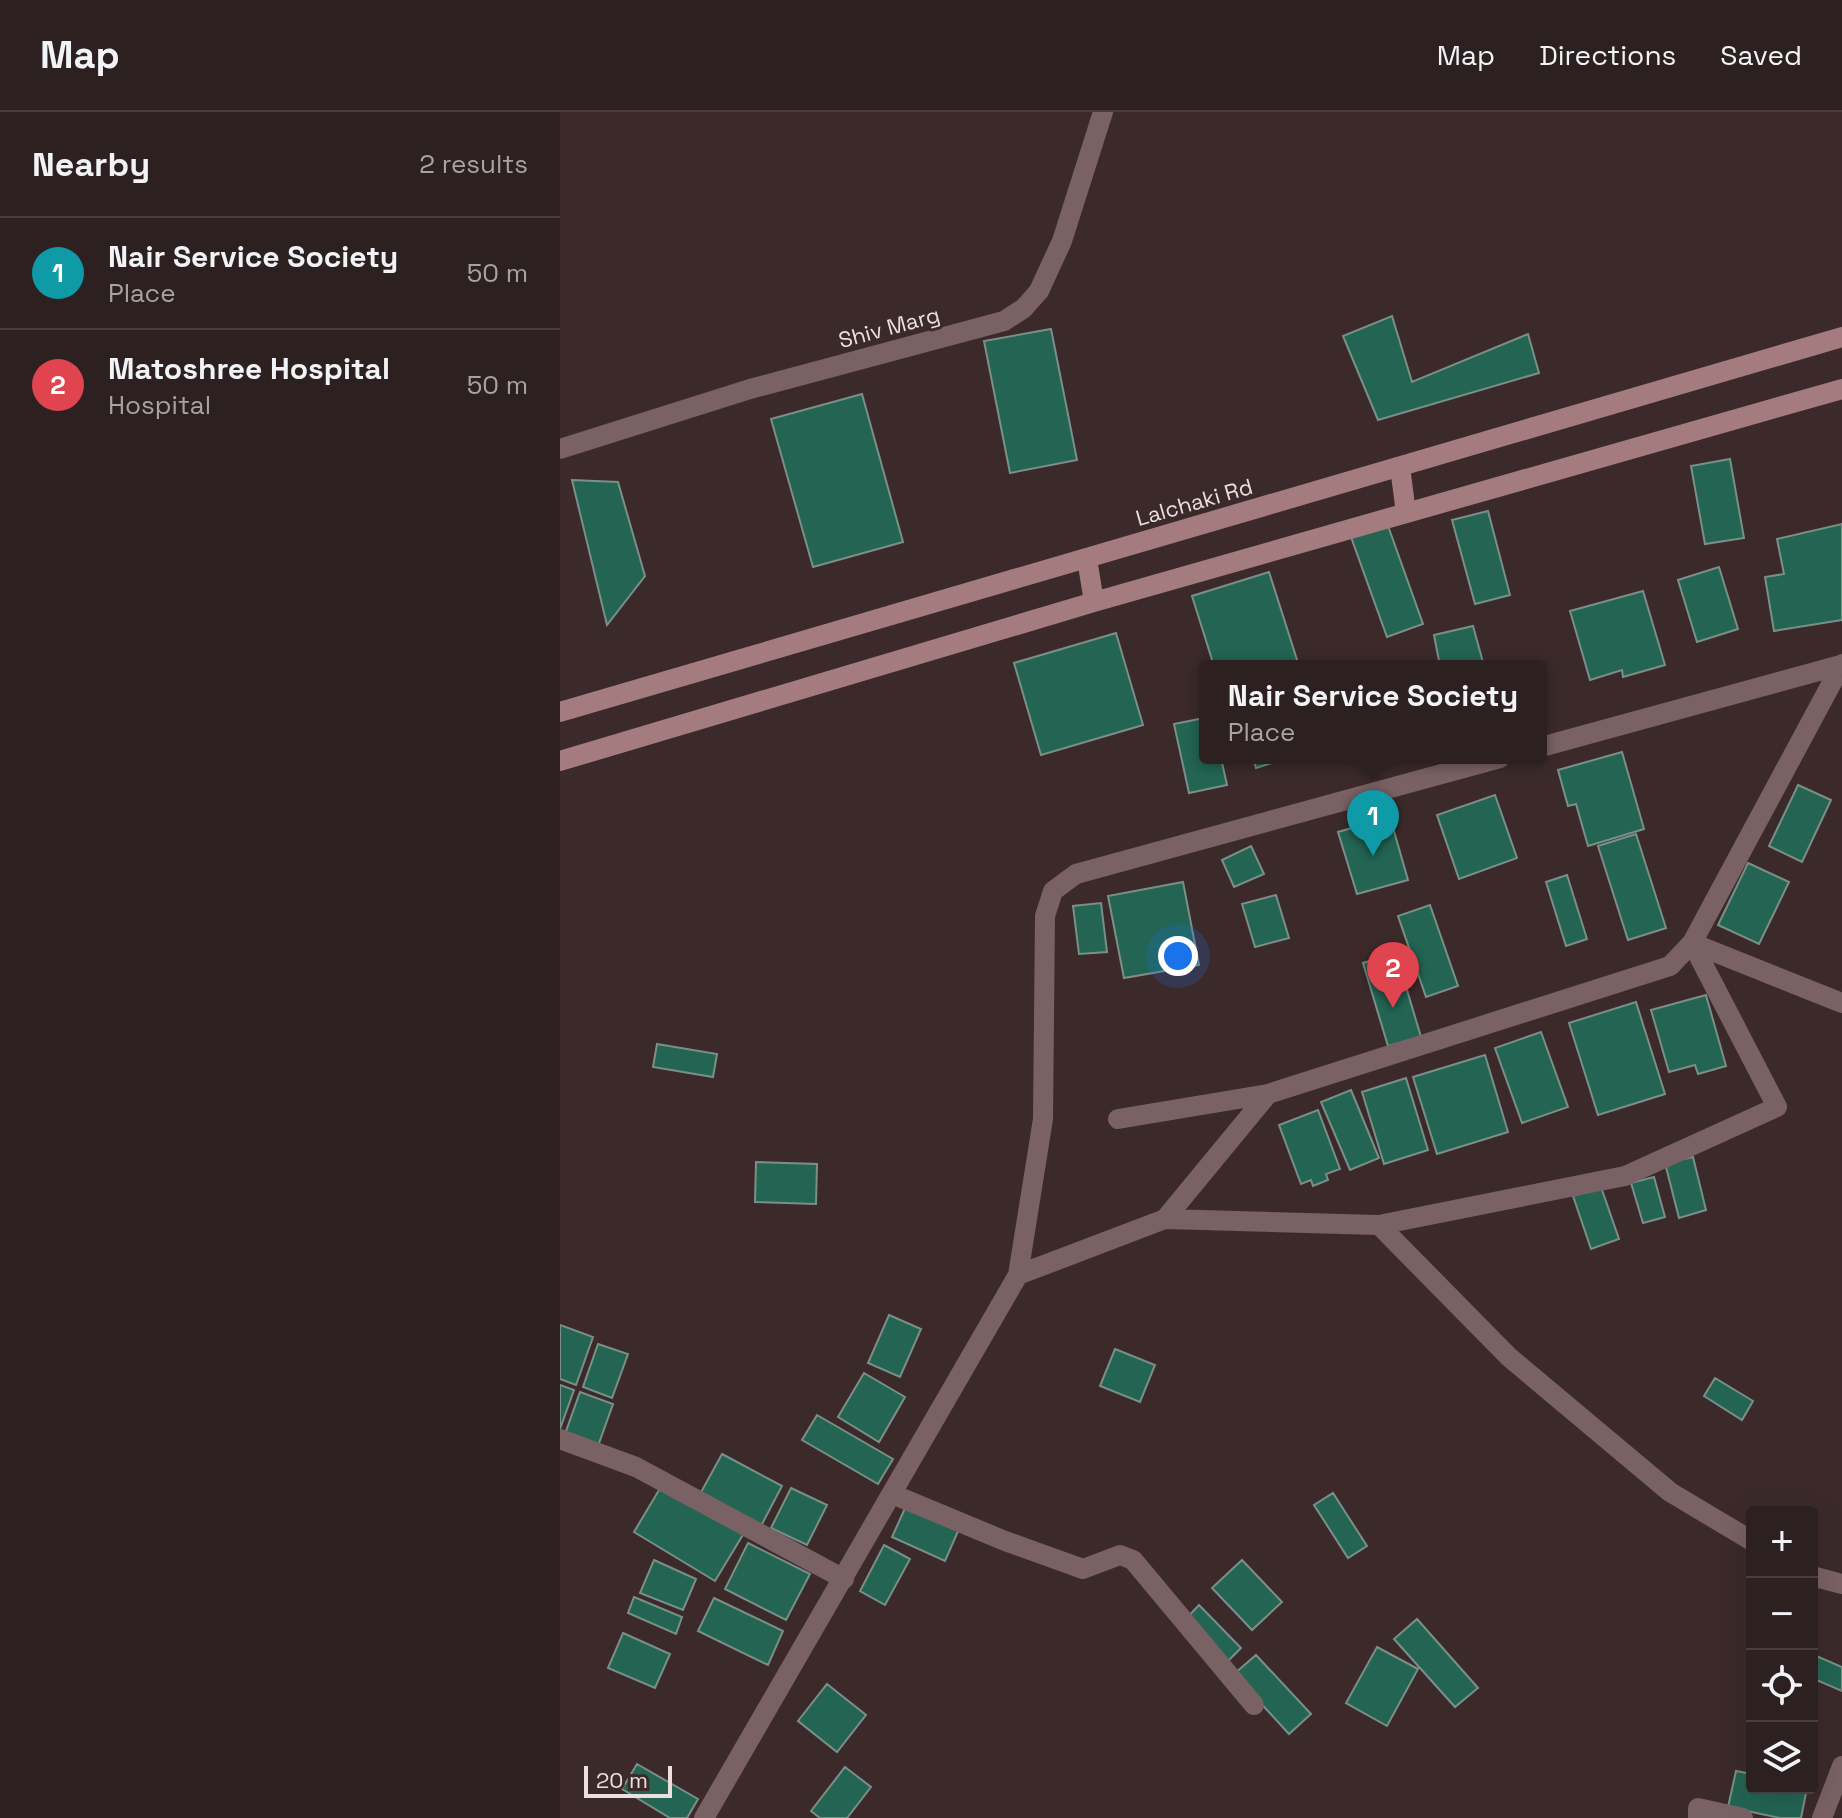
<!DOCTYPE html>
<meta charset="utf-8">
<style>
body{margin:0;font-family:"Space Grotesk",sans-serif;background:#352829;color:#f1f3f6}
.controls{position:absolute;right:24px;bottom:24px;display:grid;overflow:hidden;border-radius:8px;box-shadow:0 8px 32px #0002}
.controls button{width:72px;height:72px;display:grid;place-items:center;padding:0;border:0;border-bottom:2px solid #483e3e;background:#2d2020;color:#f1f3f6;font:40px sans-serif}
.scale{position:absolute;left:24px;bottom:20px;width:88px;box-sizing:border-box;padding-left:8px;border:4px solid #ebdfe0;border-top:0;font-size:22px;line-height:28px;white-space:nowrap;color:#ebdfe0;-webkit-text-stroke:6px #3c2a2b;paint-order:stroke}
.you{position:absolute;left:618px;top:844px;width:28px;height:28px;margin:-20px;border:6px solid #fff;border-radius:50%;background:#1a73e8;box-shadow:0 0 0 12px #1a73e833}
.badge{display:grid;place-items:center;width:52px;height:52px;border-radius:50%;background:#26d5ae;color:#fff;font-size:26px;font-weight:700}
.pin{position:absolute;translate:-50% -66px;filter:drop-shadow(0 2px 4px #0008)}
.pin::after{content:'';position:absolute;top:42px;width:28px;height:24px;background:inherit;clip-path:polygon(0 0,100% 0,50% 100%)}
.popup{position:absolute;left:639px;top:548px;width:348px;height:104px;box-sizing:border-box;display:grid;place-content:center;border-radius:8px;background:#2d2020;filter:drop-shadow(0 2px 6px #0005);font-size:26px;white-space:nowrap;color:#a7a3a5}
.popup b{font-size:30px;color:#f1f3f6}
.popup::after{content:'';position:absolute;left:50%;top:100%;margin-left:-16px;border:16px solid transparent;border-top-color:#2d2020}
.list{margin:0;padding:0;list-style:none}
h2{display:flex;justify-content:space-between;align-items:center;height:104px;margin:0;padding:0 32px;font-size:34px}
h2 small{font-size:26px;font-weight:400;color:#a7a3a5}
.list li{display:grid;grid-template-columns:52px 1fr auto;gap:24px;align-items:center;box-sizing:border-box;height:112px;padding:0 32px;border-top:2px solid #483e3e}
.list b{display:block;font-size:30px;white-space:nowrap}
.list p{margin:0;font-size:26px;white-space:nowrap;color:#a7a3a5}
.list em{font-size:26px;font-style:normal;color:#a7a3a5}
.icon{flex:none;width:44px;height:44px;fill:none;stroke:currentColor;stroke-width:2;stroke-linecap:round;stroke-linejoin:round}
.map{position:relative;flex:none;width:1282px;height:1706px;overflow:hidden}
header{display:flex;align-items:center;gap:48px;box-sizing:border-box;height:112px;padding:0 40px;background:#2d2020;border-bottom:2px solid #483e3e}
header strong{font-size:38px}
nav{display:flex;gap:44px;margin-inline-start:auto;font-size:28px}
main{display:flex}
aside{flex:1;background:#2d2020}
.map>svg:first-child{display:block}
.building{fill:#236453;stroke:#7a8f88;stroke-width:2}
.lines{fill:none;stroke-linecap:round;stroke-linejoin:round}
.street{stroke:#7a6163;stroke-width:20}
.secondary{stroke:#a47c80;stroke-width:20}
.labels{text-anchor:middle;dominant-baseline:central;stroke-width:6;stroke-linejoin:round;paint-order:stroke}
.street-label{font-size:22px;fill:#ebdfe0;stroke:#3c2a2b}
</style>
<header>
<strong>Map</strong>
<nav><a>Map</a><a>Directions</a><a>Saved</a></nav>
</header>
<main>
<aside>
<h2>Nearby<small>2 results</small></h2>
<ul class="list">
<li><span class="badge" style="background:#0f9aa8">1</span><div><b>Nair Service Society</b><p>Place</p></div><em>50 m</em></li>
<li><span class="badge" style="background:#e0444e">2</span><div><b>Matoshree Hospital</b><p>Hospital</p></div><em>50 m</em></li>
</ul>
</aside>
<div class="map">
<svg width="1282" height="1706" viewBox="0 0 1282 1706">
<rect width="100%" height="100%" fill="#3c2a2b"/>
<path class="building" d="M 832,204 L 852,270 L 968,222 L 979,261 L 818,308 L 783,224 Z
M 491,217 L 517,348 L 450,361 L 424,229 Z
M 302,282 L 343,430 L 253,455 L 211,307 Z
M 1170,347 L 1184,426 L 1145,432 L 1131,354 Z
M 12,368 L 58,370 L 85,464 L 47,513 Z
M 928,399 L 950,483 L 915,492 L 892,408 Z
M 827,411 L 863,512 L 827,525 L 791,425 Z
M 1282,412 L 1282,508 L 1214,519 L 1205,465 L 1224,462 L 1217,427 Z
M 1159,455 L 1178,517 L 1137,530 L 1118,468 Z
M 709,460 L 739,554 L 654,554 L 632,484 Z
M 1083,479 L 1105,553 L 1063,565 L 1062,558 L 1030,568 L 1010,499 Z
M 913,514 L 924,554 L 880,554 L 874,523 Z
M 556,521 L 583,613 L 481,643 L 454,551 Z
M 644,606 L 645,646 L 661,646 L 667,673 L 629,681 L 614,612 Z
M 1062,640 L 1084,717 L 1028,734 L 1016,692 L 1008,694 L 998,658 Z
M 693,646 L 728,646 L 696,656 Z
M 1238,673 L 1271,688 L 1242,750 L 1209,734 Z
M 935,683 L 957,746 L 899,767 L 877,703 Z
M 830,705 L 848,768 L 797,782 L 778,720 Z
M 1076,722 L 1106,816 L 1068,828 L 1038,734 Z
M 691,734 L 704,762 L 674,775 L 662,748 Z
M 1188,751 L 1229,770 L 1199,832 L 1158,813 Z
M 1007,763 L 1027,827 L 1006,834 L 986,770 Z
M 623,770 L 639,853 L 564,866 L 548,784 Z
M 716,783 L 729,826 L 695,835 L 682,792 Z
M 541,791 L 547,840 L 519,842 L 513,794 Z
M 870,793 L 898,874 L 866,885 L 838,804 Z
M 836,841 L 861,925 L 828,934 L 803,851 Z
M 1146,883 L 1166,954 L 1138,962 L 1135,953 L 1109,960 L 1091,898 Z
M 1076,890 L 1105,982 L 1038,1003 L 1009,911 Z
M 981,920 L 1008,995 L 962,1011 L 935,936 Z
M 97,932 L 157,942 L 153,965 L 93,955 Z
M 925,943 L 948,1020 L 877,1042 L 853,965 Z
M 846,966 L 868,1038 L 824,1052 L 802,980 Z
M 791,978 L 819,1046 L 790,1058 L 761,990 Z
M 758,998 L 780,1057 L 766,1062 L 768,1068 L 753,1074 L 751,1068 L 741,1072 L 719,1013 Z
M 1133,1045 L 1146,1098 L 1119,1106 L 1105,1051 Z
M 196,1050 L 257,1052 L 256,1092 L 195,1090 Z
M 1094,1065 L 1105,1105 L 1083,1111 L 1071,1071 Z
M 1041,1075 L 1059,1127 L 1031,1137 L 1013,1084 Z
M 329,1203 L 361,1217 L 340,1265 L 308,1251 Z
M 0,1213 L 33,1225 L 16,1273 L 0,1267 Z
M 38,1232 L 68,1242 L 52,1286 L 23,1275 Z
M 555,1237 L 595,1253 L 580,1290 L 540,1274 Z
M 304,1261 L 345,1285 L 319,1330 L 278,1305 Z
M 1155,1266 L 1193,1289 L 1182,1308 L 1144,1284 Z
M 0,1273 L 14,1278 L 0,1317 Z
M 20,1280 L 53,1292 L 38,1334 L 5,1322 Z
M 257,1303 L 333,1347 L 318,1372 L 242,1328 Z
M 162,1342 L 222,1374 L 201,1414 L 140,1382 Z
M 102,1373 L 184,1421 L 155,1469 L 74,1420 Z
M 231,1376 L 267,1393 L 247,1433 L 211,1416 Z
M 773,1381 L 807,1434 L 788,1446 L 754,1393 Z
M 346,1394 L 399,1417 L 385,1449 L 332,1425 Z
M 188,1431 L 250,1462 L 226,1508 L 165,1477 Z
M 324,1433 L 350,1447 L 325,1493 L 300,1479 Z
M 94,1448 L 136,1467 L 123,1498 L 80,1481 Z
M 682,1448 L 722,1490 L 692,1518 L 652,1476 Z
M 74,1485 L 122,1505 L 116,1522 L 68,1501 Z
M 154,1486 L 223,1519 L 208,1553 L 138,1519 Z
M 639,1493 L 681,1536 L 666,1551 L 624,1509 Z
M 857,1507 L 918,1576 L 895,1595 L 834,1527 Z
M 63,1521 L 110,1542 L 95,1576 L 48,1556 Z
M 817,1535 L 858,1557 L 827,1614 L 786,1591 Z
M 696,1543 L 751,1602 L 729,1622 L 674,1562 Z
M 1254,1543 L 1282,1555 L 1282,1579 L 1252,1566 Z
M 267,1572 L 306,1603 L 277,1640 L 238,1609 Z
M 77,1652 L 138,1687 L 127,1706 L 110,1706 L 62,1677 Z
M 285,1655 L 311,1675 L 287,1706 L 260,1706 L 251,1699 Z
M 1176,1659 L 1192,1662 L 1192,1676 L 1247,1676 L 1241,1706 L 1220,1706 L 1168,1695 Z"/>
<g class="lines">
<path class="street" d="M 0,337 L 190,277 L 444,209 L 464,196 L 479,179 L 502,129 L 543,0
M 981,635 L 1281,553
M 1132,831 L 1282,891
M 558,1007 L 708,982
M 605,1107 L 819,1113 L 1065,1064 L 1217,995 L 1132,831
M 819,1113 L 949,1245 L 1110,1380 L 1192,1429
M 458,1163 L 483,1007 L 485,804 L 493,779 L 516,762 L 940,646
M 0,1327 L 76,1355 L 284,1467
M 332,1382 L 445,1429 L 523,1457 L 560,1443 L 573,1448 L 694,1593
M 1252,1464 L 1282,1472
M 144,1706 L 458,1163 L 605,1107 L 708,982 L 1110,854 L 1132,831 L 1282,552
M 1138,1706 L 1138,1696 L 1183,1706
M 1262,1706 L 1282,1654"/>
<path class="secondary" d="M 840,355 L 846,401
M 527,447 L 534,490
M 0,600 L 1282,225
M 0,649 L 534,490 L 1282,277"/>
</g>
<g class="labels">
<g class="street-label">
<text transform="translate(329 215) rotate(-15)">Shiv Marg</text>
<text transform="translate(634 390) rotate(-16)">Lalchaki Rd</text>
</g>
</g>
</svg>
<div class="controls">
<button>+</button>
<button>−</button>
<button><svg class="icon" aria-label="locate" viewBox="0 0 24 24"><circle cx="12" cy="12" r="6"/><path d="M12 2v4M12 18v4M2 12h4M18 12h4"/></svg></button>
<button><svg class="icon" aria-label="layers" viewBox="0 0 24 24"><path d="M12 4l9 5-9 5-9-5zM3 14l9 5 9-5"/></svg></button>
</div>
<div class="scale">20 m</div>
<div class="you"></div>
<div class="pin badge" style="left:813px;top:744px;background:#0f9aa8">1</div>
<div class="popup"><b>Nair Service Society</b>Place</div>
<div class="pin badge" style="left:833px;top:896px;background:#e0444e">2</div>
</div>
</main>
